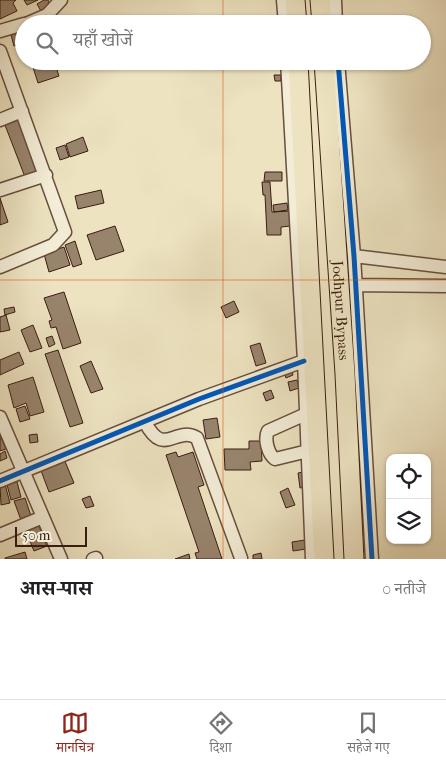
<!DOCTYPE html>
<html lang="hi">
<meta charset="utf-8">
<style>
body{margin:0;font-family:"IM FELL French Canon","Noto Serif Devanagari",serif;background:#f2f2f2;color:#202124}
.controls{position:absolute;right:15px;bottom:15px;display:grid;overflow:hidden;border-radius:10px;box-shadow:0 1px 4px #0004}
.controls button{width:45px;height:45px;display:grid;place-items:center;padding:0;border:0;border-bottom:1px solid #e0e0e0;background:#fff;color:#202124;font:25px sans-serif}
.scale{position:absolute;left:15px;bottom:12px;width:72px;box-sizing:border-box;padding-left:5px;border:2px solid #3b1d12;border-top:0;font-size:14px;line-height:18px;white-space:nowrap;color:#3b1d12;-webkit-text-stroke:4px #f3edd7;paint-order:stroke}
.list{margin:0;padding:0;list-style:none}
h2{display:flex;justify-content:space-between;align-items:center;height:65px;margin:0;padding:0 20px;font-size:21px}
h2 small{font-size:16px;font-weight:400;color:#757577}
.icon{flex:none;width:28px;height:28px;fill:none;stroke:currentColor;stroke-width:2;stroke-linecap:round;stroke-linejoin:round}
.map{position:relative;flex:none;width:446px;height:559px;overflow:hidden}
.search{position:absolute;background:#fff;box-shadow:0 1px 4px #0004;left:15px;right:15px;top:15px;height:55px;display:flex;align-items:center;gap:12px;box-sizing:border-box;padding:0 18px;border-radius:28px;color:#757577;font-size:19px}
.sheet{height:140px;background:#fff}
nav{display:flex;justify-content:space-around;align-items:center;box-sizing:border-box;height:70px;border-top:1px solid #e0e0e0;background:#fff;font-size:14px;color:#757577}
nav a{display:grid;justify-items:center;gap:2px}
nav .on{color:#8f2418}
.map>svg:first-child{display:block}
.building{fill:#98846d;stroke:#3b1d12}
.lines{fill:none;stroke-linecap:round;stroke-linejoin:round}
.minor-casing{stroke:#684e3e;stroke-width:15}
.highway-casing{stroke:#3b1d12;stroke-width:21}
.minor{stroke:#f3edd7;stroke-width:12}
.highway{stroke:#ede3c1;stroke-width:19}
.cycleway-casing{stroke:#f3edd7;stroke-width:8}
.cycleway{stroke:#0057b8;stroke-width:5}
.grid{fill:none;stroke:#d7530d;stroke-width:1;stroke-opacity:0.55}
.labels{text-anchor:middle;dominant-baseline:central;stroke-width:4.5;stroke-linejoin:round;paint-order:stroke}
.street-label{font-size:15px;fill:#3b1d12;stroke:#f3edd7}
</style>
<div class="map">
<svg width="446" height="559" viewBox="0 0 446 559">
<rect width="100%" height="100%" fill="#ede3c1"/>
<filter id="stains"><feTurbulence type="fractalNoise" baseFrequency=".004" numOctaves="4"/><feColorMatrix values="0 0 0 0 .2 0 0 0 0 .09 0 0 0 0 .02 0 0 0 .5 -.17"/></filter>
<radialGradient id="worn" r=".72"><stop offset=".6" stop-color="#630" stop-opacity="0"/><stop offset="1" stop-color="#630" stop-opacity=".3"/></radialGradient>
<path class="building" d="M 0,0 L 16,0 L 13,3 L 17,11 L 0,19 Z
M 24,0 L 38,0 L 27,5 Z
M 44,0 L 48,0 L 51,6 L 41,11 L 37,4 Z
M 24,31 L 24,43 L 14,46 L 11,35 Z
M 31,61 L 54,61 L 59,76 L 38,83 Z
M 274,75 L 281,75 L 281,81 L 275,81 Z
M 23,118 L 43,170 L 25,177 L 5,125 Z
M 83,137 L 88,151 L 70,157 L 66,144 Z
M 65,145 L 69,157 L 60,160 L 56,148 Z
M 265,172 L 282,172 L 282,181 L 264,181 Z
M 262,182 L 270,182 L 272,212 L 290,211 L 291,226 L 281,227 L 281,235 L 267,235 L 265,195 L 263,195 Z
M 101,190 L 104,203 L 78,209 L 75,196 Z
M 0,198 L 8,222 L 0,225 Z
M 287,203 L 288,210 L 274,212 L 273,205 Z
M 115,226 L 124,251 L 96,260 L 87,235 Z
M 75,241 L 82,264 L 73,267 L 65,245 Z
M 64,247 L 70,265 L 49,272 L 44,254 Z
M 64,292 L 81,343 L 63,349 L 56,327 L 51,328 L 49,321 L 52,320 L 44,298 Z
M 234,301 L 239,312 L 226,318 L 221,307 Z
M 14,307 L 15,312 L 5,315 L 4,309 Z
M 6,315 L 10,330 L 0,332 L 0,317 Z
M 33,325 L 42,348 L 30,352 L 21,330 Z
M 52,336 L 55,344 L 49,347 L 46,338 Z
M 260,343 L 266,363 L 256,366 L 250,346 Z
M 58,350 L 83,423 L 70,427 L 45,354 Z
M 19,352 L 24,364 L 0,375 L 0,360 Z
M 91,361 L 103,389 L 91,393 L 80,366 Z
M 291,367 L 293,375 L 286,378 L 283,370 Z
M 33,377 L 44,412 L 30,416 L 26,403 L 14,408 L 8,385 Z
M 297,380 L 299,388 L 290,391 L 288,382 Z
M 271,390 L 274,398 L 266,401 L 263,393 Z
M 25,406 L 30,419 L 20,422 L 16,409 Z
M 217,418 L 220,437 L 206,439 L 203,420 Z
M 37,434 L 38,442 L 30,443 L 29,435 Z
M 0,435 L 6,449 L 0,451 Z
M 249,441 L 261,441 L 262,461 L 250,462 L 251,470 L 225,470 L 224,449 L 249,449 Z
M 5,451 L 7,458 L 0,461 L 0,454 Z
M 176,452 L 178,457 L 193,452 L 204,485 L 198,487 L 222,559 L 197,559 L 195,553 L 199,552 L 166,455 Z
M 64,459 L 74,483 L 49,492 L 40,468 Z
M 303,472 L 306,487 L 300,488 L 298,473 Z
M 16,478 L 21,497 L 11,500 L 6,481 Z
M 5,484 L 10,503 L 1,505 L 0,485 Z
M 288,488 L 295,505 L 286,508 L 280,492 Z
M 90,496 L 94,506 L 86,508 L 82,499 Z
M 25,498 L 31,516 L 21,520 L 14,501 Z
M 39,526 L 47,546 L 34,551 L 26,531 Z
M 305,540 L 306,549 L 293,551 L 292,542 Z
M 25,552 L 27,559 L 5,559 L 5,558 Z
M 261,553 L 262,559 L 253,559 L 253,555 Z
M 189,554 L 190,559 L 175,559 Z"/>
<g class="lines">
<g class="minor-casing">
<path id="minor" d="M 283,0 L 285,24
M 335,0 L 336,24
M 26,24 L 47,15 L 61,0
M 0,31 L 24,24
M 0,51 L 65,232 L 53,245 L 0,267
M 287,61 L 304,361 L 312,559
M 338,61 L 354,256 L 372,559
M 0,120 L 22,111
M 0,190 L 46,175
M 354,256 L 446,267
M 356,285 L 446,286
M 306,414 L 268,431 C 264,439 268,454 275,459 L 308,451
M 0,417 L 61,559
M 145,422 C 164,459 175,425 197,438 L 241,558
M 0,481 L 199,399 L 304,361
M 0,535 L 43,517
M 93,559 L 96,558"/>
</g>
<g class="highway-casing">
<g id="highway">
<path d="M 295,0 L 297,24"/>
<path d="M 320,0 L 322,24"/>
<path d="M 298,61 L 324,559"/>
<path id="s1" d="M 324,61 L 345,374 L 354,559"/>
</g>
</g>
<use href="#minor" class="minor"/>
<use href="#highway" class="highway"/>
<g class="cycleway-casing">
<path id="cycleway" d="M 338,61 L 354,256 L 372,559
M 0,481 L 199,399 L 304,361"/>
</g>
<use href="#cycleway" class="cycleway"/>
</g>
<path class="grid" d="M 223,0 L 223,24M 223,61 L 223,559M 0,280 L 446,280"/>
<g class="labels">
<g class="street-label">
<text stroke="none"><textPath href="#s1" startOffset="250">Jodhpur Bypass</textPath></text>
</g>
</g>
<rect width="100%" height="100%" filter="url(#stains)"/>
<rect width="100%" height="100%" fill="url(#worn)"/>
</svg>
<div class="controls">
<button><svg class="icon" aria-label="locate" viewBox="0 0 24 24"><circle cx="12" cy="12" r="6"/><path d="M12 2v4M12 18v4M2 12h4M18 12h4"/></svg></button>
<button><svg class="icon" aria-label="layers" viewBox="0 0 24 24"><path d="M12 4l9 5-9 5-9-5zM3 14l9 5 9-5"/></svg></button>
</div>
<div class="scale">50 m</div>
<div class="search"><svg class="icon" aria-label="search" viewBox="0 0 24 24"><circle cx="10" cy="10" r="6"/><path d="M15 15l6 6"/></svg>यहाँ खोजें</div>
</div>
<section class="sheet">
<h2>आस-पास<small>0 नतीजे</small></h2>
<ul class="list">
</ul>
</section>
<nav>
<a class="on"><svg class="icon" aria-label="map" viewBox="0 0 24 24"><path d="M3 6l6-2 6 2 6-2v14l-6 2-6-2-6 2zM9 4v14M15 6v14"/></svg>मानचित्र</a>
<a><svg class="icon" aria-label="directions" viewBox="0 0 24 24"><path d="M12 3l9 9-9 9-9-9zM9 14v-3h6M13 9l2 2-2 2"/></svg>दिशा</a>
<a><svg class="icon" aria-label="saved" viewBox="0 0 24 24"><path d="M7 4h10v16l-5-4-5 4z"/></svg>सहेजे गए</a>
</nav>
